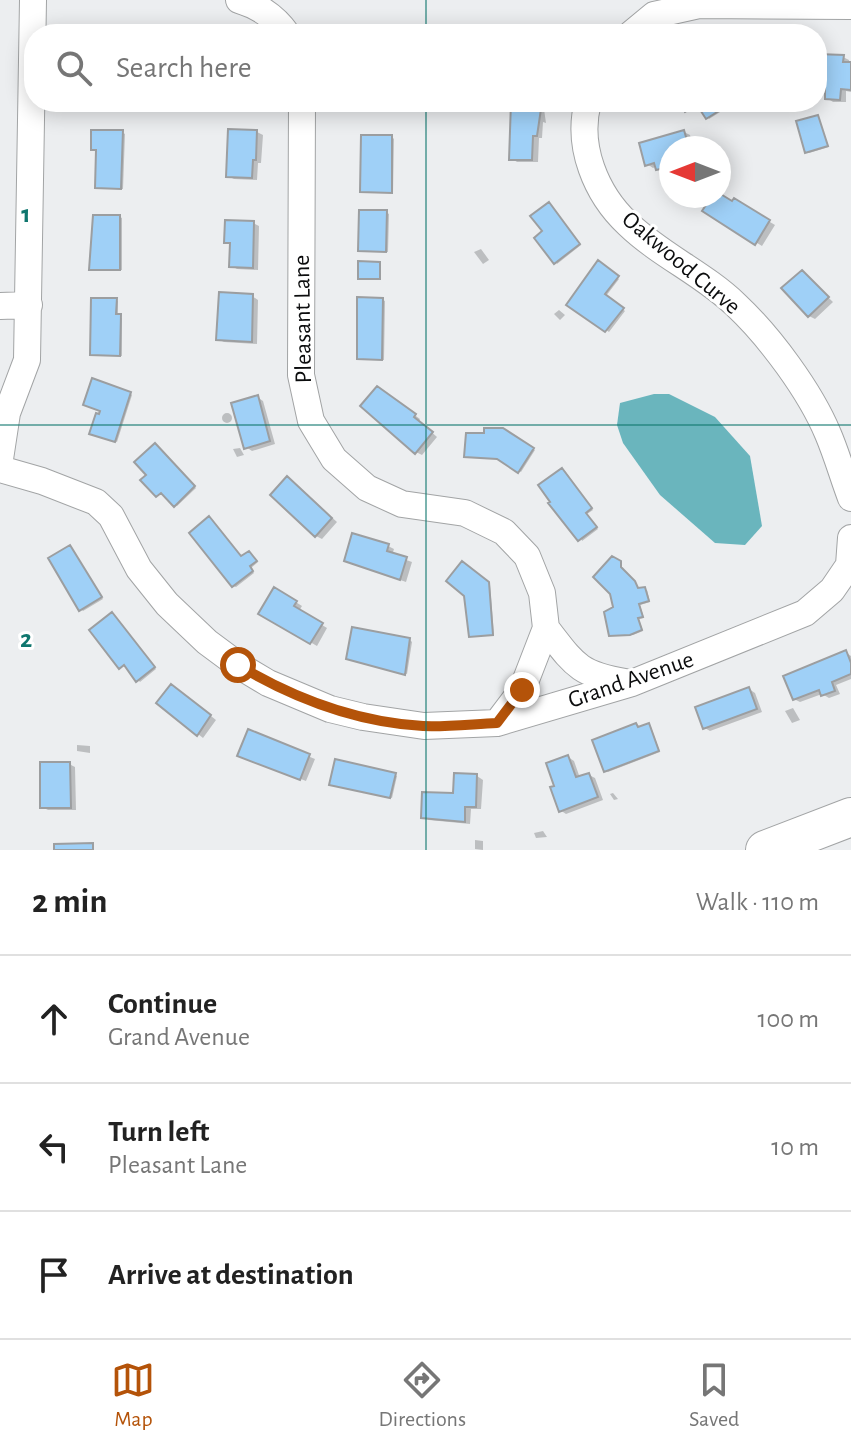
<!DOCTYPE html>
<meta charset="utf-8">
<style>
body{margin:0;font-family:"Alegreya Sans",sans-serif;background:#f6f6f6;color:#222}
.compass{position:absolute;left:659px;top:136px;width:72px;height:72px;border-radius:50%;background:#fff;box-shadow:0 4px 20px #0003;rotate:270deg}
.stop{position:absolute;width:24px;height:24px;margin:-18px;border:6px solid #b45309;border-radius:50%;background:#fff}
.stop.end{background:#b45309;border-color:#fff;box-shadow:0 2px 8px #0008}
.list{margin:0;padding:0;list-style:none}
h2{display:flex;justify-content:space-between;align-items:center;height:104px;margin:0;padding:0 32px;font-size:34px}
h2 small{font-size:26px;font-weight:400;color:#767676}
.list li{display:grid;grid-template-columns:52px 1fr auto;gap:24px;align-items:center;box-sizing:border-box;height:128px;padding:0 32px;border-top:2px solid #e0e0e0}
.list b{display:block;font-size:30px;white-space:nowrap}
.list p{margin:0;font-size:26px;white-space:nowrap;color:#767676}
.list em{font-size:26px;font-style:normal;color:#767676}
.icon{flex:none;width:44px;height:44px;fill:none;stroke:currentColor;stroke-width:2;stroke-linecap:round;stroke-linejoin:round}
.map{position:relative;flex:none;width:851px;height:850px;overflow:hidden}
.search{position:absolute;background:#fff;box-shadow:0 4px 20px #0003;left:24px;right:24px;top:24px;height:88px;display:flex;align-items:center;gap:20px;box-sizing:border-box;padding:0 28px;border-radius:32px;color:#767676;font-size:30px}
.sheet{height:488px;background:#fff}
nav{display:flex;justify-content:space-around;align-items:center;box-sizing:border-box;height:112px;border-top:2px solid #e0e0e0;background:#fff;font-size:22px;color:#767676}
nav a{display:grid;justify-items:center;gap:4px}
nav .on{color:#b45309}
.map>svg:first-child{display:block}
.water{fill:#6ab5bd}
.shadow{fill:#0003}
.building{fill:#9fd0f7;stroke:#9c9ea0;stroke-width:2}
.lines{fill:none;stroke-linecap:round;stroke-linejoin:round}
.minor-casing{stroke:#a2a4a5;stroke-width:28}
.highway-casing{stroke:#a2a4a5;stroke-width:40}
.minor{stroke:#fff;stroke-width:26}
.highway{stroke:#fff;stroke-width:38}
.route{stroke:#b45309;stroke-width:10}
.grid{fill:none;stroke:#0f766e;stroke-width:2;stroke-opacity:0.55}
.labels{text-anchor:middle;dominant-baseline:central;stroke-width:6;stroke-linejoin:round;paint-order:stroke}
.street-label{font-size:24px;fill:#0c0d0e;stroke:#fff}
.grid-label{font-size:26px;text-anchor:middle;font-weight:bold;fill:#0f766e;stroke:#fff;stroke-width:6;stroke-linejoin:round;paint-order:stroke}
</style>
<div class="map">
<svg width="851" height="850" viewBox="0 0 851 850">
<rect width="100%" height="100%" fill="#eceef0"/>
<path class="water" d="M 654,394 L 669,394 L 715,417 L 750,456 L 762,526 L 745,545 L 715,543 L 660,495 L 623,443 L 617,425 L 620,403 Z"/>
<path class="shadow" d="M 817,56 L 843,57 L 849,60 L 851,92 L 846,91 L 846,102 L 833,102 L 827,98 L 827,90 L 817,88 Z
M 513,102 L 543,102 L 546,123 L 543,122 L 542,138 L 539,138 L 538,162 L 517,162 L 511,158 Z
M 681,102 L 736,102 L 709,119 L 699,105 L 689,112 Z
M 818,117 L 829,147 L 809,153 L 807,151 Z
M 122,132 L 125,134 L 123,189 L 99,189 L 97,187 L 98,150 L 93,149 Z
M 257,132 L 263,135 L 261,163 L 258,163 L 257,180 L 234,179 L 228,176 Z
M 684,132 L 690,135 L 694,148 L 671,148 L 671,182 L 668,171 L 664,172 L 657,166 L 653,168 L 647,164 Z
M 392,137 L 394,139 L 393,193 L 364,192 L 362,191 Z
M 719,195 L 733,204 L 735,201 L 775,225 L 762,246 L 705,211 L 714,196 Z
M 551,206 L 581,245 L 557,264 L 544,232 Z
M 386,212 L 389,214 L 388,252 L 360,250 Z
M 120,217 L 122,218 L 122,270 L 93,271 L 91,269 Z
M 253,223 L 259,226 L 258,270 L 237,269 L 232,266 L 232,245 L 226,241 Z
M 481,249 L 489,260 L 483,264 L 474,252 Z
M 598,263 L 619,279 L 606,296 L 625,311 L 609,332 L 569,304 Z
M 802,272 L 833,302 L 815,319 L 809,316 Z
M 252,296 L 258,300 L 257,344 L 224,342 L 218,339 Z
M 116,300 L 118,301 L 118,316 L 122,318 L 122,356 L 94,355 L 92,354 Z
M 383,300 L 385,301 L 384,360 L 361,360 L 359,358 Z
M 559,310 L 565,315 L 560,320 L 554,314 Z
M 383,392 L 420,419 L 419,421 L 437,437 L 422,455 L 416,452 Z
M 130,393 L 132,395 L 117,442 L 94,434 Z
M 257,397 L 263,401 L 275,444 L 252,451 L 246,447 Z
M222 418a5 5 0 1 1 10 0a5 5 0 1 1-10 0Z
M 502,430 L 535,450 L 521,472 L 501,459 L 466,456 L 486,435 Z
M 157,446 L 196,488 L 177,506 L 164,493 L 157,495 L 149,475 Z
M 240,448 L 244,455 L 237,457 L 233,449 Z
M 565,471 L 593,510 L 587,514 L 598,529 L 582,541 Z
M 288,478 L 337,522 L 322,539 L 316,536 Z
M 388,546 L 394,549 L 392,555 L 412,562 L 406,582 L 352,563 Z
M 72,549 L 103,599 L 83,611 L 81,609 Z
M 251,554 L 258,562 L 251,568 L 254,573 L 236,587 L 233,586 L 242,558 Z
M 612,559 L 622,565 L 622,570 L 639,590 L 647,590 L 650,602 L 640,605 L 644,618 L 639,619 L 643,631 L 633,635 L 611,635 L 615,608 Z
M 463,563 L 490,585 L 494,635 L 470,636 Z
M 275,589 L 302,606 L 299,611 L 327,628 L 317,646 L 260,613 Z
M 115,616 L 156,669 L 140,682 L 126,666 L 121,667 Z
M 410,640 L 412,642 L 407,674 L 381,668 Z
M 845,652 L 851,656 L 851,679 L 836,685 L 840,694 L 829,698 L 822,694 L 800,702 L 794,699 Z
M 177,689 L 216,720 L 203,738 L 198,734 Z
M 749,689 L 755,693 L 762,712 L 710,731 L 705,728 Z
M 793,708 L 800,720 L 792,723 L 785,711 Z
M 636,725 L 639,729 L 651,727 L 660,752 L 608,772 L 606,771 Z
M 249,732 L 315,759 L 306,781 L 246,758 Z
M 77,745 L 90,746 L 90,753 L 77,751 Z
M 568,757 L 574,761 L 580,778 L 589,775 L 595,778 L 603,800 L 566,814 L 560,810 L 557,787 Z
M 69,764 L 75,767 L 76,810 L 48,810 L 42,807 Z
M 395,775 L 397,776 L 392,798 L 334,785 Z
M 477,776 L 483,780 L 481,809 L 471,809 L 470,824 L 429,820 L 423,817 Z
M 613,793 L 618,799 L 614,800 L 610,794 Z
M 543,831 L 547,837 L 536,838 L 534,833 Z
M 475,840 L 483,841 L 483,850 L 475,849 Z"/>
<path class="building" d="M 817,54 L 844,55 L 843,62 L 851,62 L 851,90 L 841,89 L 840,100 L 825,99 L 825,88 L 817,88 Z
M 90,102 L 136,102 L 136,110 L 90,110 Z
M 361,102 L 389,102 L 389,108 L 360,108 Z
M 511,102 L 537,102 L 537,108 L 541,109 L 537,136 L 533,136 L 532,160 L 509,160 Z
M 679,102 L 733,102 L 706,119 L 697,105 L 685,112 Z
M 818,115 L 828,146 L 805,153 L 796,121 Z
M 228,129 L 257,130 L 256,160 L 253,160 L 252,178 L 226,177 Z
M 91,130 L 123,130 L 121,189 L 95,188 L 96,150 L 91,150 Z
M 684,130 L 689,148 L 671,148 L 669,184 L 665,168 L 656,170 L 654,163 L 645,166 L 639,143 Z
M 361,135 L 392,135 L 392,193 L 360,192 Z
M 719,193 L 732,201 L 734,198 L 770,220 L 755,245 L 702,211 L 712,196 L 719,196 Z
M 549,202 L 580,244 L 554,264 L 534,238 L 542,231 L 530,216 Z
M 359,210 L 387,210 L 386,252 L 358,251 Z
M 93,215 L 120,215 L 120,270 L 89,270 Z
M 225,220 L 254,221 L 253,268 L 229,267 L 230,243 L 224,243 Z
M 598,260 L 619,276 L 605,294 L 624,308 L 605,332 L 566,305 Z
M 358,261 L 380,262 L 380,279 L 358,279 Z
M 802,270 L 829,297 L 808,317 L 781,288 Z
M 219,292 L 253,294 L 252,342 L 216,340 Z
M 357,297 L 383,298 L 382,360 L 357,359 Z
M 91,298 L 117,298 L 116,314 L 121,314 L 120,356 L 90,355 Z
M 92,378 L 131,392 L 115,442 L 89,434 L 96,413 L 99,414 L 100,411 L 83,405 Z
M 377,386 L 416,414 L 414,417 L 433,432 L 415,454 L 360,406 Z
M 258,395 L 270,441 L 244,449 L 231,403 Z
M 484,428 L 503,428 L 534,448 L 518,473 L 497,459 L 464,457 L 466,433 L 484,433 Z
M 155,443 L 195,486 L 174,507 L 161,493 L 156,497 L 140,480 L 146,475 L 134,462 Z
M 562,468 L 592,508 L 586,513 L 597,527 L 578,541 L 548,503 L 550,502 L 538,485 Z
M 287,476 L 332,518 L 315,537 L 270,495 Z
M 209,516 L 241,556 L 249,551 L 257,561 L 250,566 L 253,571 L 232,587 L 189,533 Z
M 352,533 L 389,544 L 387,551 L 407,557 L 400,580 L 344,561 Z
M 70,545 L 102,597 L 79,611 L 48,558 Z
M 612,556 L 621,561 L 621,567 L 635,581 L 638,588 L 645,587 L 649,601 L 639,604 L 643,617 L 638,618 L 642,630 L 630,635 L 609,636 L 604,612 L 613,607 L 610,594 L 593,577 Z
M 462,561 L 489,582 L 493,635 L 469,637 L 464,596 L 446,581 Z
M 274,587 L 297,601 L 294,606 L 323,623 L 310,644 L 258,614 Z
M 112,612 L 155,667 L 136,682 L 124,665 L 119,669 L 89,630 Z
M 352,627 L 410,638 L 405,675 L 346,659 Z
M 846,650 L 851,663 L 851,674 L 832,682 L 835,691 L 821,696 L 819,690 L 793,700 L 783,676 Z
M 171,684 L 211,715 L 197,736 L 156,703 Z
M 749,687 L 757,709 L 703,729 L 695,707 Z
M 636,723 L 638,727 L 649,723 L 659,751 L 604,772 L 592,740 Z
M 248,729 L 310,754 L 300,780 L 237,756 Z
M 568,755 L 576,777 L 589,773 L 598,797 L 559,812 L 550,787 L 554,786 L 546,763 Z
M 335,759 L 396,773 L 390,798 L 329,785 Z
M 40,762 L 70,762 L 71,808 L 40,808 Z
M 454,773 L 477,774 L 476,807 L 465,807 L 465,822 L 421,818 L 422,792 L 453,793 Z
M 93,843 L 93,850 L 54,850 L 54,844 Z"/>
<g class="lines">
<g class="minor-casing">
<path id="minor" d="M 239,0 C 259,6 275,17 287,34
M 631,34 L 654,15 L 699,5 L 851,6
M 302,102 L 301,375 L 311,421 L 334,459 L 367,488 L 402,504 L 465,513 L 504,532 L 527,556 L 542,593 L 546,628 L 522,690 L 497,723
M 588,102 C 576,146 596,194 628,224 C 660,255 704,274 736,305 C 770,337 810,391 828,434 C 837,455 843,477 851,498
M 0,306 L 29,305
M 0,459 L 7,413 L 27,360 L 33,0
M 0,469 L 42,481 L 96,502 L 111,516 L 139,569 L 167,604 L 207,642 L 238,665 L 268,683 L 330,709 L 363,717 L 424,726 L 497,723 L 632,683 L 805,613 L 832,590 L 849,565 L 851,538
M 546,628 C 574,664 578,674 625,682"/>
</g>
<g class="highway-casing">
<path id="highway" d="M 765,850 L 851,817"/>
</g>
<use href="#minor" class="minor"/>
<use href="#highway" class="highway"/>
</g>
<g class="lines">
<path class="route" d="M 238,665 C 295,699 356,722 423,726 C 447,727 473,724 497,723 L 522,690"/>
</g>
<path class="grid" d="M 426,0 L 426,34M 426,102 L 426,850M 0,425 L 851,425"/>
<g class="labels">
<g class="street-label">
<text transform="translate(681 263) rotate(40)">Oakwood Curve</text>
<text transform="translate(303 319) rotate(-91)">Pleasant Lane</text>
<text transform="translate(631 680) rotate(-19)">Grand Avenue</text>
</g>
</g>
<g class="grid-label">
<text x="26" y="222">1</text>
<text x="26" y="647">2</text>
</g>
</svg>
<svg class="compass" viewBox="-18 -18 36 36"><path d="M0-13l5 13h-10z" fill="#e53935"/><path d="M0 13l5-13h-10z" fill="#767676"/></svg>
<div class="stop" style="left:238px;top:665px"></div>
<div class="stop end" style="left:522px;top:690px"></div>
<div class="search"><svg class="icon" aria-label="search" viewBox="0 0 24 24"><circle cx="10" cy="10" r="6"/><path d="M15 15l6 6"/></svg>Search here</div>
</div>
<section class="sheet">
<h2>2 min<small>Walk · 110 m</small></h2>
<ul class="list">
<li><svg class="icon" aria-label="ahead" viewBox="0 0 24 24"><path d="M12 20V5M6 11l6-6 6 6"/></svg><div><b>Continue</b><p>Grand Avenue</p></div><em>100 m</em></li>
<li><svg class="icon" aria-label="left" viewBox="0 0 24 24"><path d="M17 20v-9H6M10 6l-5 5 5 5"/></svg><div><b>Turn left</b><p>Pleasant Lane</p></div><em>10 m</em></li>
<li><svg class="icon" aria-label="arrive" viewBox="0 0 24 24"><path d="M6 21V4h12l-3 4 3 4H6"/></svg><div><b>Arrive at destination</b></div></li>
</ul>
</section>
<nav>
<a class="on"><svg class="icon" aria-label="map" viewBox="0 0 24 24"><path d="M3 6l6-2 6 2 6-2v14l-6 2-6-2-6 2zM9 4v14M15 6v14"/></svg>Map</a>
<a><svg class="icon" aria-label="directions" viewBox="0 0 24 24"><path d="M12 3l9 9-9 9-9-9zM9 14v-3h6M13 9l2 2-2 2"/></svg>Directions</a>
<a><svg class="icon" aria-label="saved" viewBox="0 0 24 24"><path d="M7 4h10v16l-5-4-5 4z"/></svg>Saved</a>
</nav>
